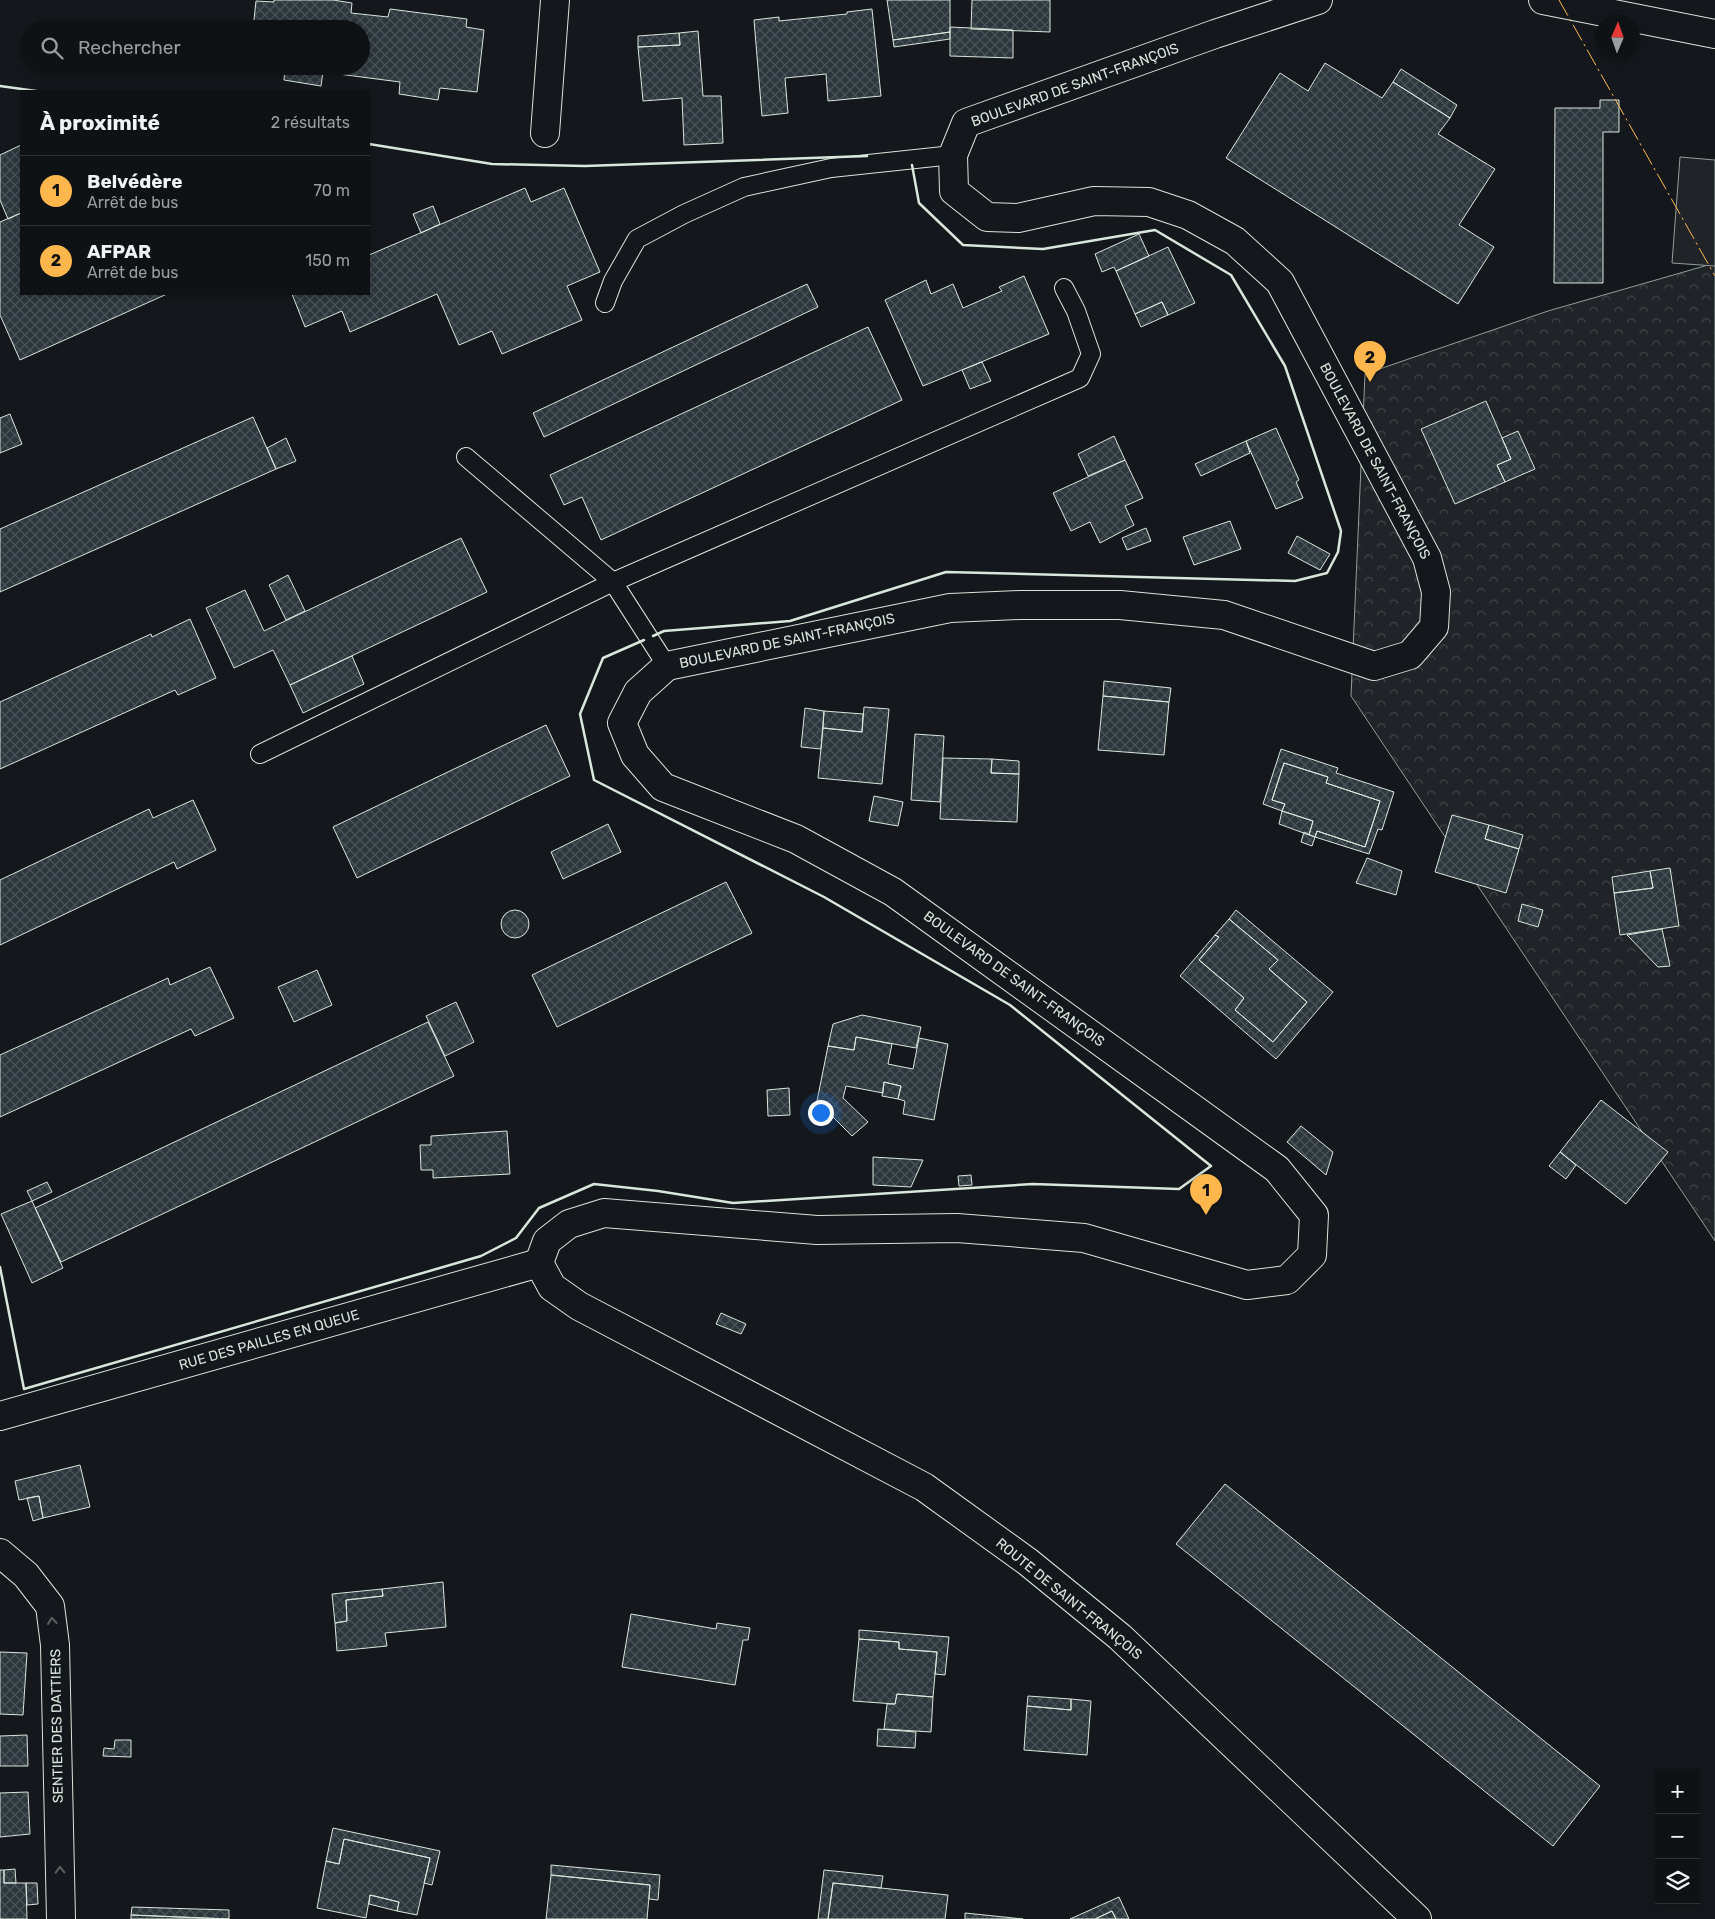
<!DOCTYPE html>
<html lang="fr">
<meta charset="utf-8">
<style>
body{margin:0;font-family:Rubik,sans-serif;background:#1d2022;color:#f1f3f6}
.controls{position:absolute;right:15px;bottom:15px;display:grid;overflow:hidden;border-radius:0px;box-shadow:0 2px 8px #0003}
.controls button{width:45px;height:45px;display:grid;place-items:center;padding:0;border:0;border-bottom:1px solid #2f3234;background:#0f1215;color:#f1f3f6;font:25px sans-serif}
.compass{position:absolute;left:1595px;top:15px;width:45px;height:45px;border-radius:50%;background:#0f1215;box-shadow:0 2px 8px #0003;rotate:2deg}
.you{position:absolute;left:820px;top:1112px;width:18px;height:18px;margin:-12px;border:4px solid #fff;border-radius:50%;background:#1a73e8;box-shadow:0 0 0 8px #1a73e833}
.badge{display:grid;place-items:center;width:32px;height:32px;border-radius:50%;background:#ffb74d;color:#111;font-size:16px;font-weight:700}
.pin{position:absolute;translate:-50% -41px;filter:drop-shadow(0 1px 2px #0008)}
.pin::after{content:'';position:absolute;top:26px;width:18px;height:15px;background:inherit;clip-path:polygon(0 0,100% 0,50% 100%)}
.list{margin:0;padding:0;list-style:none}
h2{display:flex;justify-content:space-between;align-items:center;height:65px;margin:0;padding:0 20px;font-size:21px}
h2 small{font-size:16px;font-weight:400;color:#9b9ea0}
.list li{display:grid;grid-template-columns:32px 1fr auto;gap:15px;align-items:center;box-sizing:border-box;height:70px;padding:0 20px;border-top:1px solid #2f3234}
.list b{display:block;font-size:19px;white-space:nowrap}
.list p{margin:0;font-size:16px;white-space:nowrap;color:#9b9ea0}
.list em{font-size:16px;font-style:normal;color:#9b9ea0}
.icon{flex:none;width:28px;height:28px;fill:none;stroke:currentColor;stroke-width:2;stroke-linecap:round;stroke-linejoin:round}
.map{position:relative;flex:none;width:1715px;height:1919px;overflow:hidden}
.search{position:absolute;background:#0f1215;box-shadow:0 2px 8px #0003;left:20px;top:20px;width:350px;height:55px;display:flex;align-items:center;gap:12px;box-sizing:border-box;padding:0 18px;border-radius:28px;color:#9b9ea0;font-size:19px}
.panel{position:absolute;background:#0f1215;box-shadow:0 2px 8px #0003;left:20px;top:90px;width:350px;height:205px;border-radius:0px}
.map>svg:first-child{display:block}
.forest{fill:url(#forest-crowns);stroke:#939e99}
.green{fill:#202428;stroke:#939e99}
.building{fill:url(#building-cross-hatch);stroke:#d8e6dc}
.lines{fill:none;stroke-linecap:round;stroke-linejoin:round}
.service-casing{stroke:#d8e6dc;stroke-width:20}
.minor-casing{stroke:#d8e6dc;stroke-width:30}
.secondary-casing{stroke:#d8e6dc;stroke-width:30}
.service{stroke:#14181c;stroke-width:18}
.minor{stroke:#14181c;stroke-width:28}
.secondary{stroke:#14181c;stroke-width:28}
.wall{stroke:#d8e6dc;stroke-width:2.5}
.power{stroke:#ffb74d;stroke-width:1;stroke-dasharray:18 4 2.5 4;stroke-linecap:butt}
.oneway{stroke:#59605f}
.labels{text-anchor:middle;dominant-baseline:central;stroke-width:4;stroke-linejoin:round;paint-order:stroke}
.street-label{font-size:14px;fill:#d8e6dc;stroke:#14181c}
</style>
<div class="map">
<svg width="1715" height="1919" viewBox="0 0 1715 1919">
<defs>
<pattern id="forest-crowns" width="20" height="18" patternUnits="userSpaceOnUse" patternTransform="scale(1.25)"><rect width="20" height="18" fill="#202428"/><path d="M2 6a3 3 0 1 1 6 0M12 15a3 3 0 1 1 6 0" fill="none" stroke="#404447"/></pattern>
<pattern id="building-cross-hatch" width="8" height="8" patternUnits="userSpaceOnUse" patternTransform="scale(1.25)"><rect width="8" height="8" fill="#2c363c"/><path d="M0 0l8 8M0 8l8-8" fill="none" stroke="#4a5358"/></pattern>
</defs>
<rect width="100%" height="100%" fill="#14181c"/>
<path class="forest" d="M 1715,263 L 1715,1241 L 1351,696 L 1365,374 L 1548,311 Z"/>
<path class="green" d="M 1680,157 L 1715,160 L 1715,266 L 1672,263 Z"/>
<path class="building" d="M 274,0 L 333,0 L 352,3 L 351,13 L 388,17 L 390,9 L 467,19 L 466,27 L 484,30 L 477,92 L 440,88 L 438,100 L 399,94 L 400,82 L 323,72 L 321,86 L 284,80 L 285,68 L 274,66 L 361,66 L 361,29 L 253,29 L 256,1 L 274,2 Z
M 887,0 L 950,0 L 950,32 L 893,40 Z
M 972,0 L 1050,0 L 1050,32 L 971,29 Z
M 872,9 L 881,96 L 828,101 L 826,74 L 785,78 L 788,113 L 762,116 L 754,20 L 779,17 L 779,21 L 847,14 L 847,12 Z
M 950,27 L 1013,30 L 1013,58 L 950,56 Z
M 698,31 L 703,96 L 721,96 L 723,143 L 684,145 L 682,98 L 643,101 L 638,47 L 680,45 L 679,33 Z
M 950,32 L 950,39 L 894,47 L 893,40 Z
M 679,33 L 680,45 L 638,47 L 638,36 Z
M 1325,63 L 1382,98 L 1393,82 L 1450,118 L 1438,134 L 1495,169 L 1459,225 L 1494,247 L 1458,304 L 1226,158 L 1280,73 L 1308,91 Z
M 1401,69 L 1457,105 L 1450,118 L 1393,82 Z
M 1600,100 L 1619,100 L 1619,132 L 1603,132 L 1603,283 L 1554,283 L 1555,108 L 1600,108 Z
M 21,145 L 21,213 L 8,219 L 0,200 L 0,155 Z
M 525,188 L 531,202 L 564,188 L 600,272 L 567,286 L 582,320 L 502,354 L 492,331 L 459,345 L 437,294 L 350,332 L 342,311 L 305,327 L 292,294 L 369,294 L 369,255 Z
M 433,206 L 440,224 L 421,233 L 413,214 Z
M 21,213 L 21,294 L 167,294 L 20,360 L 0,315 L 0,222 Z
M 1139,234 L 1149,256 L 1116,271 L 1114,267 L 1102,272 L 1095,254 Z
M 1168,247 L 1195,303 L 1168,315 L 1162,302 L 1135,314 L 1116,271 Z
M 1024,276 L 1049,334 L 923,386 L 885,300 L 926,280 L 931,294 L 953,284 L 963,308 L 1002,291 L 999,287 Z
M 807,284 L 818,307 L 544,437 L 533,413 Z
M 1162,302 L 1168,315 L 1141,327 L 1135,314 Z
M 868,327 L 902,400 L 601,540 L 582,497 L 564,505 L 550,475 Z
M 982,362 L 991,381 L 970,389 L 962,370 Z
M 1486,401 L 1511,459 L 1497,465 L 1505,482 L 1455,504 L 1421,429 Z
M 10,414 L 22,444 L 0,453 L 0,418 Z
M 253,417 L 276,469 L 0,592 L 0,529 Z
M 1276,428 L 1299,480 L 1296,482 L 1303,498 L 1276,509 L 1246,441 Z
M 1518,431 L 1535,469 L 1505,482 L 1497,465 L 1511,459 L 1502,438 Z
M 1114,436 L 1125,460 L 1088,476 L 1078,454 Z
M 286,438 L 296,461 L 276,469 L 267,448 Z
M 1246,441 L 1250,453 L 1201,476 L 1195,464 Z
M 1125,460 L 1143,498 L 1125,506 L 1134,525 L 1100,543 L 1090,522 L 1071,531 L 1053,493 Z
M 1230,521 L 1241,549 L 1194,565 L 1183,537 Z
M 1146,528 L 1151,541 L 1127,550 L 1122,538 Z
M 1297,536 L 1330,554 L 1320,570 L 1288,553 Z
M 461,538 L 487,592 L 290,685 L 273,650 L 234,668 L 206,608 L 245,590 L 264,631 Z
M 288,575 L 305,611 L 286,620 L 269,585 Z
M 190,619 L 216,678 L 178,695 L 175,690 L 0,769 L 0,702 L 151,634 L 152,637 Z
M 352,656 L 364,684 L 303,713 L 290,685 Z
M 1104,681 L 1171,688 L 1169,702 L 1103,696 Z
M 1103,696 L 1169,702 L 1164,755 L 1098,750 Z
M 864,707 L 889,709 L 882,784 L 818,778 L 823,728 L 862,732 Z
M 805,708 L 824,711 L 821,749 L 801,747 Z
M 824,711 L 863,714 L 862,732 L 823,728 Z
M 546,725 L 570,776 L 357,878 L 333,827 Z
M 915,734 L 944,736 L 940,802 L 911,800 Z
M 1281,749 L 1338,768 L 1336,773 L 1394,792 L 1382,830 L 1378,829 L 1369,854 L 1315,837 L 1317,831 L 1365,847 L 1380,801 L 1326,783 L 1328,777 L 1284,763 L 1272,800 L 1285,804 L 1282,811 L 1263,804 Z
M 943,758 L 992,759 L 991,773 L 1019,774 L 1017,822 L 940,819 Z
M 992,759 L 1019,761 L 1019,774 L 991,773 Z
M 1284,763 L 1328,777 L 1326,783 L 1380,801 L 1365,847 L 1317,831 L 1315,837 L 1309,835 L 1313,821 L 1282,811 L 1285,804 L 1272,800 Z
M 874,796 L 903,802 L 898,826 L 869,821 Z
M 193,800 L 216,850 L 177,869 L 174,862 L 0,945 L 0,880 L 149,809 L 153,818 Z
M 1282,811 L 1313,821 L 1309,835 L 1279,824 Z
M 1452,815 L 1489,825 L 1485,839 L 1519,849 L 1506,893 L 1435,872 Z
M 608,824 L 621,852 L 563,879 L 551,852 Z
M 1489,825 L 1523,835 L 1519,849 L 1485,839 Z
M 1304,832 L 1315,837 L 1312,846 L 1301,842 Z
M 1367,858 L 1402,871 L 1396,895 L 1356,883 Z
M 1670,868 L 1679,926 L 1620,935 L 1614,893 L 1653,888 L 1650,871 Z
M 1650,871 L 1653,888 L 1614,893 L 1612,877 Z
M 726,882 L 752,933 L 557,1027 L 532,975 Z
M 1522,904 L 1543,910 L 1538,927 L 1518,921 Z
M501 924a14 14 0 1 1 28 0a14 14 0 1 1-28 0Z
M 1236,910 L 1333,992 L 1276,1059 L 1180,976 L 1215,935 L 1219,937 L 1199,960 L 1244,998 L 1235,1010 L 1273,1042 L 1307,1002 L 1269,969 L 1278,960 L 1229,919 Z
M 1229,919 L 1278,960 L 1269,969 L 1307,1002 L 1273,1042 L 1235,1010 L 1244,998 L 1199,960 L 1219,937 L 1215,935 Z
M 1662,929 L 1670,966 L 1658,967 L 1627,935 Z
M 210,967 L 234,1018 L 195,1036 L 191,1029 L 0,1117 L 0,1055 L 168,978 L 170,985 Z
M 317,970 L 332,1005 L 294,1022 L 278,987 Z
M 456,1002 L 474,1042 L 445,1056 L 426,1016 Z
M 862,1015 L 921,1027 L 916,1048 L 856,1037 L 854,1050 L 828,1046 L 833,1024 Z
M 428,1022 L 454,1076 L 61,1262 L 35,1208 Z
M 856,1037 L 892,1044 L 888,1064 L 913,1069 L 919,1038 L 948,1044 L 934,1120 L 903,1114 L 905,1101 L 898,1099 L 901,1086 L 884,1082 L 883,1093 L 846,1086 L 843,1098 L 868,1122 L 852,1136 L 817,1101 L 828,1046 L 854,1050 Z
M 884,1082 L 901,1086 L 898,1099 L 882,1096 Z
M 789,1088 L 790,1115 L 768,1116 L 767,1090 Z
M 1601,1100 L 1668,1152 L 1626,1204 L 1560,1152 Z
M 1301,1126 L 1333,1152 L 1326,1175 L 1287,1142 Z
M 507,1131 L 510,1174 L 433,1178 L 433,1170 L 421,1170 L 420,1145 L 431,1145 L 431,1136 Z
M 1560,1152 L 1576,1165 L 1566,1179 L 1549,1166 Z
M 873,1157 L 923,1160 L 911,1187 L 873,1185 Z
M 971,1175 L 972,1185 L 959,1186 L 958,1176 Z
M 47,1182 L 52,1192 L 32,1201 L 27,1191 Z
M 32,1201 L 63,1268 L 32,1283 L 1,1214 Z
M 721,1313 L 746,1324 L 741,1334 L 716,1324 Z
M 80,1465 L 90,1507 L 43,1518 L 39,1496 L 19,1500 L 15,1481 Z
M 1225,1484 L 1600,1786 L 1553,1846 L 1176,1544 Z
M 39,1496 L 43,1518 L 33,1521 L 27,1498 Z
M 443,1582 L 446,1627 L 385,1633 L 387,1646 L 337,1651 L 335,1623 L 347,1621 L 346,1600 L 383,1596 L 382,1589 Z
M 382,1589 L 383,1596 L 346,1600 L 347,1621 L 335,1623 L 332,1594 Z
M 631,1614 L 716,1629 L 717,1623 L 750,1628 L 748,1640 L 743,1640 L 735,1685 L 622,1667 Z
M 859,1630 L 949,1637 L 945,1675 L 935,1674 L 937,1652 L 899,1649 L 899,1642 L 859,1639 Z
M 859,1639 L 899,1642 L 899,1649 L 937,1652 L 933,1697 L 897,1694 L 895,1704 L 853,1701 Z
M 0,1652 L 27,1653 L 23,1715 L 0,1714 Z
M 897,1694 L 933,1697 L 931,1732 L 884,1729 L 887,1704 L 895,1704 Z
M 1028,1696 L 1071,1699 L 1071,1710 L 1027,1706 Z
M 1071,1699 L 1091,1701 L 1087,1755 L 1024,1750 L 1027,1706 L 1071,1710 Z
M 878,1729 L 916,1732 L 915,1748 L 877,1746 Z
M 27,1735 L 28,1766 L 0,1766 L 0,1736 Z
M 115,1740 L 131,1740 L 131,1757 L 103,1756 L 104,1748 L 114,1749 Z
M 28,1792 L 30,1834 L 0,1837 L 0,1793 Z
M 333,1828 L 440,1851 L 432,1885 L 424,1883 L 430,1858 L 344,1839 L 339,1864 L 326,1861 Z
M 344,1839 L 430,1858 L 417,1915 L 397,1911 L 399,1902 L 370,1895 L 366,1918 L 317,1908 L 326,1861 L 339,1864 Z
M 551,1865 L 660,1875 L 658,1900 L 649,1899 L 650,1885 L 551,1875 Z
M 15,1869 L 16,1883 L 4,1883 L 4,1870 Z
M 0,1870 L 4,1870 L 4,1883 L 26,1883 L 27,1919 L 0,1919 Z
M 824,1870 L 883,1876 L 881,1888 L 833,1883 L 828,1919 L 818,1919 Z
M 551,1875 L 650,1885 L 647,1919 L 546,1919 Z
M 26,1883 L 37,1883 L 38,1904 L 27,1905 Z
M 833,1883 L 948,1895 L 945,1919 L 828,1919 Z
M 370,1895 L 399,1902 L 397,1911 L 369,1904 Z
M 1119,1897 L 1129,1919 L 1116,1919 L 1112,1911 L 1095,1919 L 1070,1919 Z
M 132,1907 L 229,1910 L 229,1919 L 131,1915 Z
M 1112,1911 L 1116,1919 L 1095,1919 Z
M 965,1913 L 1023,1919 L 965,1919 Z
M 131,1915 L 229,1919 L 131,1919 Z"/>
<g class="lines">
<g class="service-casing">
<path id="service" d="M 605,303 L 613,281 L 637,239 L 684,214 L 744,187 L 831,168 L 953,155
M 466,457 L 613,582 L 667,666
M 260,754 L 613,582 L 1080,378 L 1091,354 L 1076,311 L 1064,288"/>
</g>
<g class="minor-casing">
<path id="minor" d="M 545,133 L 555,0
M 0,1416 L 539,1263
M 0,1553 L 26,1575 L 50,1606 L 55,1645 L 61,1919"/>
</g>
<g class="secondary-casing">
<path id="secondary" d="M 1318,0 L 1215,34 L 966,123 L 953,155 L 954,191 L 987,217 L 1018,218 L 1094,201 L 1149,202 L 1188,215 L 1235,241 L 1280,282 L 1427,558 L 1436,592 L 1434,627 L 1410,655 L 1374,666 L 1224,615 L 1120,605 L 1020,605 L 950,608 L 667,666 L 638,692 L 622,723 L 635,755 L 663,787 L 796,839 L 893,892 L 1277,1169 L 1314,1215 L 1312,1255 L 1287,1280 L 1247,1285 L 1084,1238 L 957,1228 L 817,1230 L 604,1213 L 569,1224 L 547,1241 L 539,1263 L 552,1287 L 579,1306 L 924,1487 L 1028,1562 L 1120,1637 L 1417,1919
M 1543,0 L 1715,34"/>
</g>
<use href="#service" class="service"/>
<use href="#minor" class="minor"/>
<use href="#secondary" class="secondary"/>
<path class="wall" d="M 0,86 L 36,91
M 369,144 L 492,164 L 585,166 L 867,156
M 653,636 L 664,631 L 790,621 L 946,572 L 1295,581 L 1327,573 L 1338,552 L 1341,531 L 1285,366 L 1231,275 L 1155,230 L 1043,249 L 963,245 L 919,203 L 912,165
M 0,1267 L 24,1389 L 481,1256 L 516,1238 L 539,1208 L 594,1184 L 658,1191 L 733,1203 L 1033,1184 L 1179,1189 L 1211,1166 L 1010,1005 L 824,897 L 594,780 L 580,714 L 603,658 L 644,640"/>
<path class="power" d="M 1559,0 L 1715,276"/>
</g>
<defs><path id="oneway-chevron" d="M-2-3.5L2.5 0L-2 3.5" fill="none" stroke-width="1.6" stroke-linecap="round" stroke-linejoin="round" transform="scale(1.25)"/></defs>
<g class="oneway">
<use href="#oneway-chevron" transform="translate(52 1621) rotate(-97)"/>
<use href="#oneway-chevron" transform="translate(60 1870) rotate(-91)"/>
</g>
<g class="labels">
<g class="street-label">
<text transform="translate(1075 85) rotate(-20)">BOULEVARD DE SAINT-FRANÇOIS</text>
<text transform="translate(1375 461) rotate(62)">BOULEVARD DE SAINT-FRANÇOIS</text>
<text transform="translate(787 641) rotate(-12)">BOULEVARD DE SAINT-FRANÇOIS</text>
<text transform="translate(1014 979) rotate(36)">BOULEVARD DE SAINT-FRANÇOIS</text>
<text transform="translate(269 1340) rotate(-16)">RUE DES PAILLES EN QUEUE</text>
<text transform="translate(1069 1599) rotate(39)">ROUTE DE SAINT-FRANÇOIS</text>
<text transform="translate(57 1726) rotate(-91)">SENTIER DES DATTIERS</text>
</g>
</g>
</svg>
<div class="controls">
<button>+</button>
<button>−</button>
<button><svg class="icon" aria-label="layers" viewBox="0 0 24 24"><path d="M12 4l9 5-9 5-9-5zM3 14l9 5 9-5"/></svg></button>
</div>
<svg class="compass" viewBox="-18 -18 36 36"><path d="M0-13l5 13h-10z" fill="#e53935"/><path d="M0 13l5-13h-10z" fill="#9b9ea0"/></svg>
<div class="you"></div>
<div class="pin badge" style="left:1206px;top:1215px">1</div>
<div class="pin badge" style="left:1370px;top:382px">2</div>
<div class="search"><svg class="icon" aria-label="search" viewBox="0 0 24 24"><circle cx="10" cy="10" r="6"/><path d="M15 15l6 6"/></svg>Rechercher</div>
<section class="panel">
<h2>À proximité<small>2 résultats</small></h2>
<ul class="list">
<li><span class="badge">1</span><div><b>Belvédère</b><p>Arrêt de bus</p></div><em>70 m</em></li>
<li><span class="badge">2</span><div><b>AFPAR</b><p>Arrêt de bus</p></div><em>150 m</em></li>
</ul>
</section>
</div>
